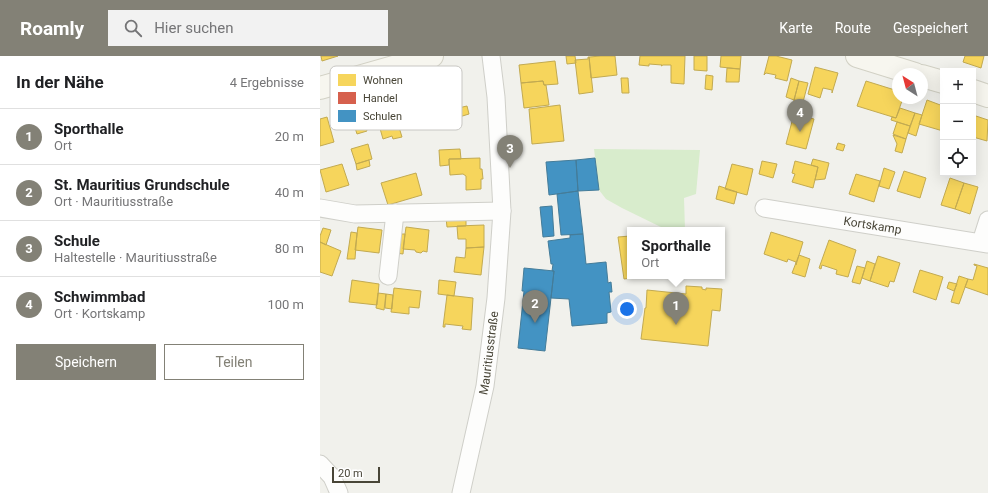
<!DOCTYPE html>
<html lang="de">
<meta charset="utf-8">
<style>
body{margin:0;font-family:Roboto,sans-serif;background:#f2f2f2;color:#202124}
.controls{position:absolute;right:12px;top:12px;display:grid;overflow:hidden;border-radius:0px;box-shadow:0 4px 16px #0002}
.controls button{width:36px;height:36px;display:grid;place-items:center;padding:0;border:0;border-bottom:1px solid #e0e0e0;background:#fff;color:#202124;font:20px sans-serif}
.compass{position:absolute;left:572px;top:12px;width:36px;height:36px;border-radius:50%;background:#fff;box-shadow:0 4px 16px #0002;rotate:324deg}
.scale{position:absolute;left:12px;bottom:10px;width:48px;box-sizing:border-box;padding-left:4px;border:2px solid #484537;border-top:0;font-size:11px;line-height:14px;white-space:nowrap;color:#484537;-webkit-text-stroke:3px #fff;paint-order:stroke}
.you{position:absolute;left:307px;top:253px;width:14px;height:14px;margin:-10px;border:3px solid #fff;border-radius:50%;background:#1a73e8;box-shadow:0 0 0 6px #1a73e833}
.badge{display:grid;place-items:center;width:26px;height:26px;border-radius:50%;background:#838176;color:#fff;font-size:13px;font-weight:700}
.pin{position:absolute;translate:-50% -33px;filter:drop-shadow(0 1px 2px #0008)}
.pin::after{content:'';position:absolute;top:21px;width:14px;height:12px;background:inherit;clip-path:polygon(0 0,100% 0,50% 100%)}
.popup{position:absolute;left:307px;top:171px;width:98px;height:52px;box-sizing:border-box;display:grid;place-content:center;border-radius:0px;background:#fff;filter:drop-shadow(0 1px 3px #0005);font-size:13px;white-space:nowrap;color:#757577}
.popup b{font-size:15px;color:#202124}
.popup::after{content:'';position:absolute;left:50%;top:100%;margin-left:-8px;border:8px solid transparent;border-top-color:#fff}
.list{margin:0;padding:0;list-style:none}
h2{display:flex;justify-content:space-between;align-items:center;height:52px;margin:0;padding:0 16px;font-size:17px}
h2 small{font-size:13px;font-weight:400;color:#757577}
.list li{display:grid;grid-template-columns:26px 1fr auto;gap:12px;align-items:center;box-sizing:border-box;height:56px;padding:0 16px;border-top:1px solid #e0e0e0}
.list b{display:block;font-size:15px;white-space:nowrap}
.list p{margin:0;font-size:13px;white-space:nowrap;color:#757577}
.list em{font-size:13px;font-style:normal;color:#757577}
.actions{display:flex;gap:8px;padding:12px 16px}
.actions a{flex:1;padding:9px 0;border:1px solid #838176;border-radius:0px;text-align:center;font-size:14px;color:#838176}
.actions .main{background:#838176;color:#fff}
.icon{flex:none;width:22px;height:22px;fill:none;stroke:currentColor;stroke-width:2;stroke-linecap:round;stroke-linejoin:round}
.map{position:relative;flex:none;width:668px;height:437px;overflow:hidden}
header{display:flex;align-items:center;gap:24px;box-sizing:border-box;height:56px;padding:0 20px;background:#838176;color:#fff}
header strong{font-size:19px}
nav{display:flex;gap:22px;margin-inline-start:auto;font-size:14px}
.search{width:280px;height:36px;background:#f2f2f2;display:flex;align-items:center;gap:10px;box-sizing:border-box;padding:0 14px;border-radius:0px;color:#757577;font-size:15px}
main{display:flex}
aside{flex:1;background:#fff}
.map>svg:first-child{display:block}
.green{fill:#d8eccc}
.homes{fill:#f6d55c;stroke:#c2aa51}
.shops{fill:#d6604d;stroke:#ab5846}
.schools{fill:#4393c3;stroke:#447c99}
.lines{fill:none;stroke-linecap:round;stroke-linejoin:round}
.street-casing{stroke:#cfcfc9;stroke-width:19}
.secondary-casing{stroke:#d2d1c5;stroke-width:24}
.street{stroke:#fdfdfc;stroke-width:17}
.secondary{stroke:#f7f6ef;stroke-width:22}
.labels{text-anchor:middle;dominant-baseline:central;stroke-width:4;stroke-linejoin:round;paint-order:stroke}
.street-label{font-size:12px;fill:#484537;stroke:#fff}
.key{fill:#fff;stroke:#c8c7c3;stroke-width:1}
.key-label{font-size:11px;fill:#484537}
</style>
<header>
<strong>Roamly</strong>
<div class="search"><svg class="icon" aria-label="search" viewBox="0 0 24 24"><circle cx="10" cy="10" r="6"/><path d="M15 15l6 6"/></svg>Hier suchen</div>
<nav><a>Karte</a><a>Route</a><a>Gespeichert</a></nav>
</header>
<main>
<aside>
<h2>In der Nähe<small>4 Ergebnisse</small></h2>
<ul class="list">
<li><span class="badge">1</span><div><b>Sporthalle</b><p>Ort</p></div><em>20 m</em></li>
<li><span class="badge">2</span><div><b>St. Mauritius Grundschule</b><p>Ort · Mauritiusstraße</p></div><em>40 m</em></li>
<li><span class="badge">3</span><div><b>Schule</b><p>Haltestelle · Mauritiusstraße</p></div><em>80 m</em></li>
<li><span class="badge">4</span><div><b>Schwimmbad</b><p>Ort · Kortskamp</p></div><em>100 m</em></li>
</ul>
<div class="actions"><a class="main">Speichern</a><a>Teilen</a></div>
</aside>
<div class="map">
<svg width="668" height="437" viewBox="0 0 668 437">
<rect width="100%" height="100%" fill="#f1f1ec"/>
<path class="green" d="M 274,93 L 380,94 L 376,138 L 364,142 L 365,174 L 347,174 L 302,152 L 286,143 L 279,134 Z"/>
<path class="homes" d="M 1,0 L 18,0 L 2,5 Z
M 246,0 L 255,0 L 256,7 L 247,8 Z
M 281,0 L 295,0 L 297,19 L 271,22 L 269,1 Z
M 320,0 L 365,0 L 364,28 L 351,27 L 351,9 L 343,9 L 341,10 L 342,9 L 329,8 L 329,10 L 319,9 Z
M 374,0 L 387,0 L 387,15 L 374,14 Z
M 401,0 L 421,0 L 420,13 L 400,11 Z
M 449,0 L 456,0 L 472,4 L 467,25 L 455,22 L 456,19 L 446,17 L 444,19 Z
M 645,0 L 664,0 L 661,12 L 643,6 Z
M 268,1 L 269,1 L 273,36 L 259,38 L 255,4 L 268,3 Z
M 235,5 L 238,28 L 224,29 L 223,25 L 201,27 L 199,9 Z
M 495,11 L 518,17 L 512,37 L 512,34 L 503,32 L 500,42 L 488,38 Z
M 407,12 L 420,13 L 419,26 L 406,26 Z
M 386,19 L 393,20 L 392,34 L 385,33 Z
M 301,22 L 308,22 L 309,37 L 302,37 Z
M 471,22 L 479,25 L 474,44 L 466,41 Z
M 223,25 L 224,29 L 226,29 L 229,49 L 204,52 L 201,27 Z
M 479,25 L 488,27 L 483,46 L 474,44 Z
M 546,25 L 578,35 L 578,42 L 583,42 L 576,62 L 537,50 Z
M 84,37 L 90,58 L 83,60 L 78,45 L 76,45 L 75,40 Z
M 58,38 L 64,60 L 44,66 L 47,75 L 37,78 L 27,47 Z
M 474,44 L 483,46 L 481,52 L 473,49 Z
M 607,44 L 623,50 L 623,75 L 599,68 Z
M 78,45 L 85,66 L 78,68 L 82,81 L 73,83 L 72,80 L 63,83 L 57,62 L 64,60 L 62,54 L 68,52 L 67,48 Z
M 132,46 L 134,53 L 147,50 L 149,58 L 126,65 L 121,49 Z
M 240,49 L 244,85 L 212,88 L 209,53 Z
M 580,52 L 595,57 L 590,70 L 571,64 L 572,61 L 576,62 Z
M 595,57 L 602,59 L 596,80 L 588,77 Z
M 474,58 L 494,63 L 486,93 L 466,88 Z
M 653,59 L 668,64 L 667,85 L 653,81 Z
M 7,61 L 14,86 L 0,90 L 0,63 Z
M 577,66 L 590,70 L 586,83 L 573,78 Z
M 573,79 L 586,83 L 582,97 L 575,95 L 577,88 Z
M 518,87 L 525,89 L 523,95 L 516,93 Z
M 48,88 L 52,103 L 36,108 L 31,93 Z
M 140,93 L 141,103 L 129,103 L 129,109 L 120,110 L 119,94 Z
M 160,102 L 160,113 L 162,113 L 163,123 L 161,123 L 161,133 L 146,134 L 146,120 L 143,118 L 130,119 L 129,103 Z
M 493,103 L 509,107 L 505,123 L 495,124 L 498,111 L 491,109 Z
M 49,104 L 50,110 L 37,114 L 36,108 Z
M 442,105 L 457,108 L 453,122 L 439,118 Z
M 475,105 L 498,111 L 493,132 L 472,126 L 475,118 L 472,117 Z
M 22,108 L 29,129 L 6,136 L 0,114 Z
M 412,108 L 433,113 L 427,139 L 405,133 Z
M 564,112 L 575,116 L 569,133 L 559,130 Z
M 584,115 L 606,122 L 600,142 L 577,135 Z
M 96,117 L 102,139 L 68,149 L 61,127 Z
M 536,118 L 560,125 L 554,146 L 529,138 Z
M 630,122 L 644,127 L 635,153 L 621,149 Z
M 644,127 L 658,131 L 650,158 L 635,153 Z
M 399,130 L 417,136 L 414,148 L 396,143 Z
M 126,162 L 146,162 L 146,170 L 127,171 Z
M 164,169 L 164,191 L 146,192 L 146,183 L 138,183 L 137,170 Z
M 38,171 L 62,174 L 59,197 L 35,194 Z
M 86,171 L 109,174 L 107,196 L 103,195 L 101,197 L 96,196 L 95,194 L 83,193 Z
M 3,172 L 11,174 L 6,189 L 0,186 L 0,180 Z
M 31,176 L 37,177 L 35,203 L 27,203 Z
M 451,176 L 483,186 L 476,209 L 476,206 L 468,203 L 467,206 L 444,198 Z
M 78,178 L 85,178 L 83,198 L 76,197 Z
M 310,180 L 310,220 L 328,220 L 304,223 L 298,181 Z
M 509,184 L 536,194 L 528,221 L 516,218 L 517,214 L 502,209 L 501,213 L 499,212 Z
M 0,186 L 21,195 L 12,220 L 0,216 Z
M 164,191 L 161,219 L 134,216 L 136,201 L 145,202 L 146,192 Z
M 479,199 L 490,203 L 485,221 L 472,217 Z
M 558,200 L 580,207 L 574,226 L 570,225 L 568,231 L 550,225 Z
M 547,205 L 555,208 L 550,225 L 542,222 Z
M 654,208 L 668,212 L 668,239 L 645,231 L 648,223 L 653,224 L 657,210 L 654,209 Z
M 537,210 L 545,212 L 540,228 L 532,226 Z
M 600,214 L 623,221 L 616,244 L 593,236 Z
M 639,220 L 648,223 L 639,248 L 631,246 Z
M 32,224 L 59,228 L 57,249 L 29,246 Z
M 119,224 L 136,226 L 134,240 L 118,238 Z
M 629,226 L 637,228 L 634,235 L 627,232 Z
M 366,230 L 382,231 L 382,233 L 386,234 L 386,232 L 402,233 L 400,255 L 392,254 L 388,290 L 321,283 L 325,252 L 326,252 L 327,234 L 366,238 Z
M 74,232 L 101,235 L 99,252 L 89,251 L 89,258 L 71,256 Z
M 58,237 L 66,238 L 64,254 L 56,252 Z
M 66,238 L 73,239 L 72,253 L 65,252 Z
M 127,239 L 153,242 L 151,274 L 142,273 L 143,270 L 125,268 L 125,271 L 123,271 Z"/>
<path class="shops" d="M 130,17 L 138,44 L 100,55 L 92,28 Z"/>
<path class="schools" d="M 275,102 L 279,134 L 258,135 L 256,104 Z
M 256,104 L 258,135 L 229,139 L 226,106 Z
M 258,135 L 263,178 L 241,179 L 237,138 Z
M 232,150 L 234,180 L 223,181 L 220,151 Z
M 263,178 L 266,208 L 286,206 L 288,227 L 291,226 L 292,236 L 289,236 L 291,256 L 287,257 L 287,267 L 252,270 L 249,243 L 231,242 L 234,215 L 232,215 L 233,208 L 231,208 L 228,185 L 250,182 L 250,179 Z
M 204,212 L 234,215 L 225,295 L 198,292 L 204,235 L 202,235 Z"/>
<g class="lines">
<g class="street-casing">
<g id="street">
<path d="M 0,152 L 35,158 L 182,155"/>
<path id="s1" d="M 444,152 L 668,188"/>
<path d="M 661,186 L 668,164"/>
<path d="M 68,220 L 75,157"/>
<path d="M 0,408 L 12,421 L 19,437"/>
<path id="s2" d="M 141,437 L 165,330 L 176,242 L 182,155 L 176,41 L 171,0"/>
</g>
</g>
<g class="secondary-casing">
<path id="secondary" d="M 537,0 L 595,18
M 602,20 L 623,26
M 0,32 L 112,0
M 653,35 L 668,40"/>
</g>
<use href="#street" class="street"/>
<use href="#secondary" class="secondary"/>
</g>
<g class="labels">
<g class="street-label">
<text stroke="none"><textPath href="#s1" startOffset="110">Kortskamp</textPath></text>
<text stroke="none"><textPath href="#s2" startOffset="143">Mauritiusstraße</textPath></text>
</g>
</g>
<rect x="10" y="10" width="132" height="64" rx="6" class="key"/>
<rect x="18" y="18" width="18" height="12" fill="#f6d55c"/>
<rect x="18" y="36" width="18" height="12" fill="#d6604d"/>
<rect x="18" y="54" width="18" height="12" fill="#4393c3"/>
<g class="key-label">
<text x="43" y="28">Wohnen</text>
<text x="43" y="46">Handel</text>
<text x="43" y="64">Schulen</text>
</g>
</svg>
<div class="controls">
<button>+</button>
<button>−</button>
<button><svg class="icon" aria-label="locate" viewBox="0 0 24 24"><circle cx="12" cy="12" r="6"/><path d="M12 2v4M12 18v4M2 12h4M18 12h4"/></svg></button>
</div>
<svg class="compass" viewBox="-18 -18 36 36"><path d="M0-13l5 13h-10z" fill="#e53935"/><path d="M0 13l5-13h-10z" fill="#757577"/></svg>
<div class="scale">20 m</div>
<div class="you"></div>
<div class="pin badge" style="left:356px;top:269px">1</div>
<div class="popup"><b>Sporthalle</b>Ort</div>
<div class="pin badge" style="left:215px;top:267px">2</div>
<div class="pin badge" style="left:190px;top:112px">3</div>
<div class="pin badge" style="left:480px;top:76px">4</div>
</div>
</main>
